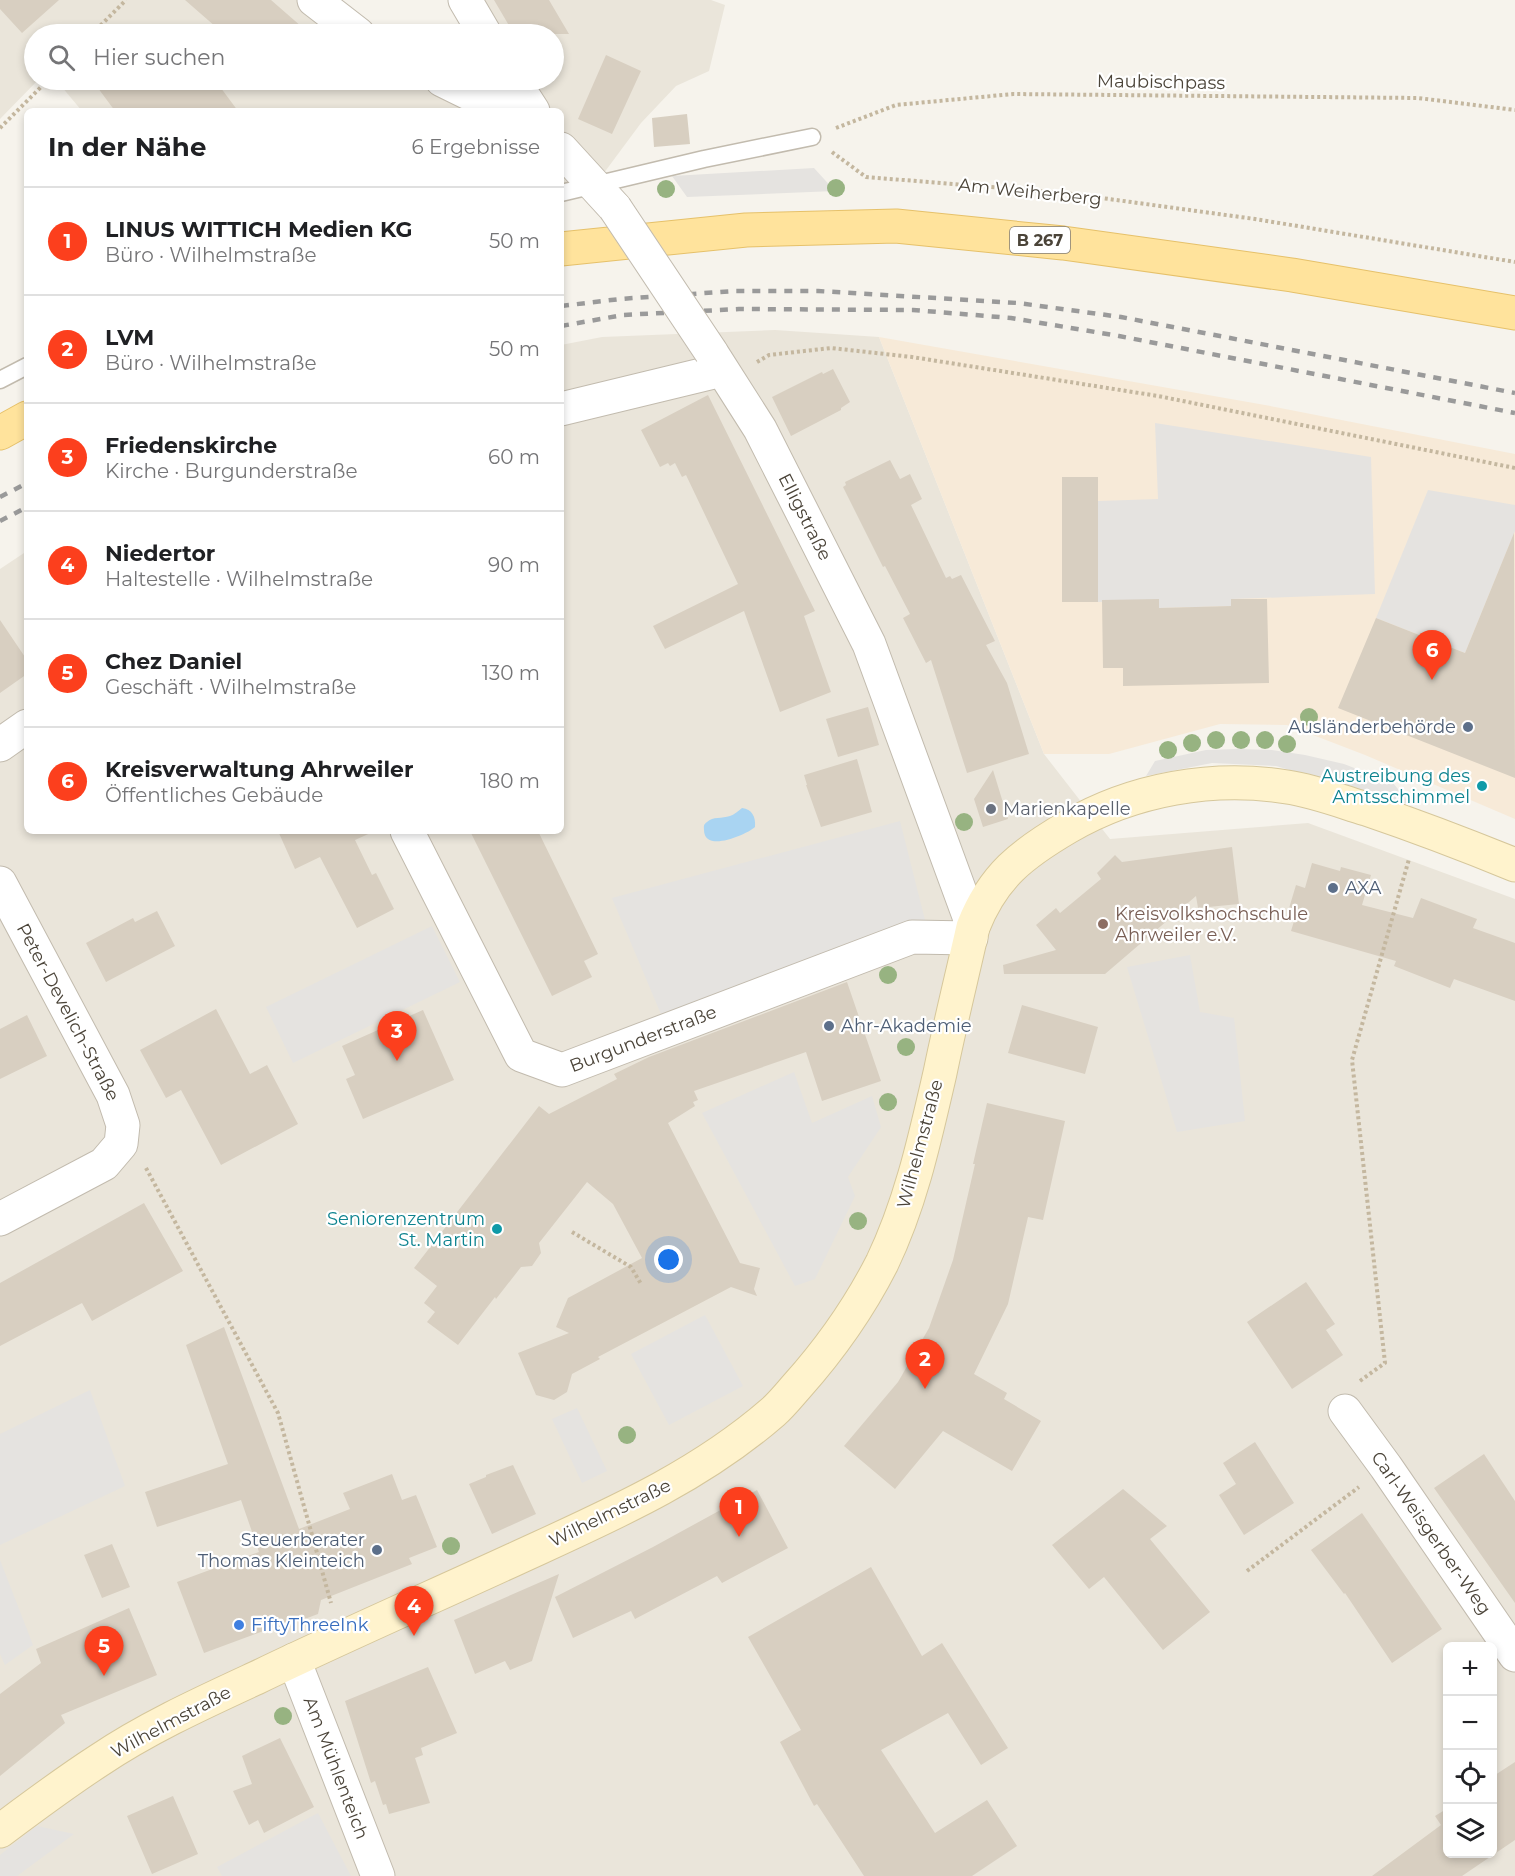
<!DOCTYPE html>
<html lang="de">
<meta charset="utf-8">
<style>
body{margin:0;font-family:Montserrat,sans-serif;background:#f6f6f6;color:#202124}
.controls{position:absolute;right:18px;bottom:18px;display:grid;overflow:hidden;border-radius:9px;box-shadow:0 3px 9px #0003}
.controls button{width:54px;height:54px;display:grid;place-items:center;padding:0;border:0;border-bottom:2px solid #e0e0e0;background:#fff;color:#202124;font:30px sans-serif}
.you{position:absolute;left:669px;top:1260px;width:21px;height:21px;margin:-15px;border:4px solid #fff;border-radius:50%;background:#1a73e8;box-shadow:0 0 0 9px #1a73e833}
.badge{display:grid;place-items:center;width:39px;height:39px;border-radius:50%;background:#fc3f1d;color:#fff;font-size:20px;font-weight:700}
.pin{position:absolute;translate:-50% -50px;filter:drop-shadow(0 2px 3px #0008)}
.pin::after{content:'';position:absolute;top:32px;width:21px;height:18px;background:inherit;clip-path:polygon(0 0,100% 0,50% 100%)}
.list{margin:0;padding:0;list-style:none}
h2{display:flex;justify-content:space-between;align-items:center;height:78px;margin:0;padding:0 24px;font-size:26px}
h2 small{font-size:20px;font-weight:400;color:#757577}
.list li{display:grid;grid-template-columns:39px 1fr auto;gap:18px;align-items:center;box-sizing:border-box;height:108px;padding:0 24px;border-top:2px solid #e0e0e0}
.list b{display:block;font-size:22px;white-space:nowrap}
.list p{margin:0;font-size:20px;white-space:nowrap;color:#757577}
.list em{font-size:20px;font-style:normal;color:#757577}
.icon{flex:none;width:33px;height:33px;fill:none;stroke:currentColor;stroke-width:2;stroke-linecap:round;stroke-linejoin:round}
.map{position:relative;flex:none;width:1515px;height:1876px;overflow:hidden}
.search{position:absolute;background:#fff;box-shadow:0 3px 9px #0003;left:24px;top:24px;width:540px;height:66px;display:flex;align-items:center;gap:15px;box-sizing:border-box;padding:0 21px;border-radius:33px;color:#757577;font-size:22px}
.panel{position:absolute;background:#fff;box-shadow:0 3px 9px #0003;left:24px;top:108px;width:540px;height:726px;border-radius:9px}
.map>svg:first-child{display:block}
.residential{fill:#eae5da;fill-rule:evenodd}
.commercial{fill:#f7ead8}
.parking{fill:#e5e3e0}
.water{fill:#a9d4f2}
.building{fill:#d8cfc1}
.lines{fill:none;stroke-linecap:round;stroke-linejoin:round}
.lane-casing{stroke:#c2bbae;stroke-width:19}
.street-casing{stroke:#c2bbae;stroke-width:35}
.secondary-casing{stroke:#d6c79b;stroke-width:35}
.primary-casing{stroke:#e6c16a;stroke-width:35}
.path{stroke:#c4b79f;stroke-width:4;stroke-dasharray:3 3;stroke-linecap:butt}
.lane{stroke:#fff;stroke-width:16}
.street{stroke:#fff;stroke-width:33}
.secondary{stroke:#fff3cd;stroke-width:33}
.primary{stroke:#ffe39c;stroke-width:33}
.rail{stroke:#9a9a9a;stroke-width:4.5;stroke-dasharray:8 8;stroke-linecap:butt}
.street-bridge-casing{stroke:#c2bbae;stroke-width:35;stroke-linecap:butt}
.street-bridge{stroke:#fff;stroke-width:33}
.tree{fill:#97b381}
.service-dot{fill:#5c6f8a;stroke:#fff;stroke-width:2}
.culture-dot{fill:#0f9aa8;stroke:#fff;stroke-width:2}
.worship-dot{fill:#6b7280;stroke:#fff;stroke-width:2}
.education-dot{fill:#8d6e63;stroke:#fff;stroke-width:2}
.shop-dot{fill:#3f7fe0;stroke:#fff;stroke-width:2}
.labels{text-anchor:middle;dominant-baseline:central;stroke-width:4.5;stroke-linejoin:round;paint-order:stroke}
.shield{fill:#fff;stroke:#817c74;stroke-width:1.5}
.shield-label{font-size:16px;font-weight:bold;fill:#4b4439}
.street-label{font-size:18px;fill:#4b4439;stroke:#fff}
.service-label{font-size:18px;fill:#4e5e75;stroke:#fff;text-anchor:end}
.culture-label{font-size:18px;fill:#0d838f;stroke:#fff;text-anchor:end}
.worship-label{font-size:18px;fill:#5b616d;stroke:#fff;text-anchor:start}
.education-label{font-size:18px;fill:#785e54;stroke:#fff;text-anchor:start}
.shop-label{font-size:18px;fill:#366cbe;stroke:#fff;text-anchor:start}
</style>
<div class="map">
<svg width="1515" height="1876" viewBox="0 0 1515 1876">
<rect width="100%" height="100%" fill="#f6f3ec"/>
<path class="residential" d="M 0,0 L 341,0 L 375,30 L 385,34 L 34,34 L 34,80 L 38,80 L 0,119 Z
M 451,0 L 711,0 L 725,5 L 709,71 L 676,86 L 641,123 L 595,185 L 561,192 L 561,111 L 82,111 L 56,80 L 554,80 L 554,34 L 475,34 Z
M 775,330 L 879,337 L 1044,754 L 1110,839 L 1308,823 L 1515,899 L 1515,1876 L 0,1876 L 0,569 L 27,551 L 27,831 L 561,831 L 561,345 L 602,337 ZM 1448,1646 L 1492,1646 L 1492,1854 L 1448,1854 Z"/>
<path class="commercial" d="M 879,337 L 1265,405 L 1515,454 L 1515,819 L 1365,755 L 1287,725 L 1220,724 L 1109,754 L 1044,754 Z"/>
<path class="parking" d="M 814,168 L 835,191 L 687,197 L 672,176 Z
M 1155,423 L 1371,457 L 1375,594 L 1231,599 L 1231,606 L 1159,608 L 1159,600 L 1098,602 L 1098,501 L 1158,499 Z
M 1428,490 L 1515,505 L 1515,531 L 1465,653 L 1376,618 Z
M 1237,749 L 1272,750 L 1305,755 L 1344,764 L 1393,783 L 1411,805 L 1276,766 L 1212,763 L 1146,776 L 1155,761 L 1206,750 Z
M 900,821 L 925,920 L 663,1019 L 612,898 Z
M 432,926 L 460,982 L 293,1063 L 266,1007 Z
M 1190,955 L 1200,1012 L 1234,1018 L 1245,1121 L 1177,1132 L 1127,967 Z
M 794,1072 L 812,1123 L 872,1096 L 881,1127 L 848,1177 L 855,1196 L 815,1279 L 795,1286 L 702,1113 Z
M 705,1315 L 743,1386 L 669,1425 L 631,1354 Z
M 90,1390 L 125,1486 L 0,1545 L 0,1434 Z
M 577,1408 L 607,1471 L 582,1483 L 552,1419 Z
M 0,1560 L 33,1645 L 5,1665 L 0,1654 Z
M 318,1813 L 351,1876 L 222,1876 L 217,1867 Z
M 37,1826 L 74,1834 L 17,1876 L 0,1876 L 0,1855 Z"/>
<path class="water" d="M 742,808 C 752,809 756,817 755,827 C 746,835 704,853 704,830 C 704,826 703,825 707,822 C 713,816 722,819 730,816 C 734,815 738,811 742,808 Z"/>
<path class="building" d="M 0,0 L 59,0 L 22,33 L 0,9 Z
M 185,0 L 271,0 L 310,34 L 224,34 Z
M 494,0 L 549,0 L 569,34 L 514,34 Z
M 606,55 L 641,71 L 612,134 L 578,119 Z
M 92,80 L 215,80 L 238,111 L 115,111 Z
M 687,114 L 690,144 L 654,147 L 652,118 Z
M 833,369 L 850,402 L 841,408 L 841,410 L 791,436 L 772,397 L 822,372 L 823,374 Z
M 708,395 L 815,611 L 804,616 L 831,692 L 780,712 L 744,611 L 665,649 L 653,626 L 738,584 L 686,475 L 682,477 L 675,463 L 670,466 L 668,463 L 660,467 L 641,430 Z
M 890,460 L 900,479 L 910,474 L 922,499 L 911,505 L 946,578 L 950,576 L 952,579 L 961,575 L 995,641 L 986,645 L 1007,683 L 1029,754 L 967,773 L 931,660 L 926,663 L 903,618 L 910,614 L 885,566 L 883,567 L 843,487 L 846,485 L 845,482 Z
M 1062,477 L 1098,477 L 1098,602 L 1062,602 Z
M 1514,533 L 1515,778 L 1338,708 L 1376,618 L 1465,653 Z
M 1159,599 L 1159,608 L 1231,606 L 1231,599 L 1267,599 L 1269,683 L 1123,686 L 1123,668 L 1103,668 L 1102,600 Z
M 0,620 L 27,660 L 27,674 L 0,693 Z
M 868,707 L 879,745 L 838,757 L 826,719 Z
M 857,759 L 872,812 L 821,827 L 806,785 L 807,785 L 804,775 Z
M 993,770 L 1008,819 L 983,827 L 974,799 Z
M 278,831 L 375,831 L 355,840 L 372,875 L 376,873 L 394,909 L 357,928 L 320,857 L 295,869 Z
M 470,831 L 538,831 L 598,954 L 584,961 L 592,977 L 552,996 Z
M 1232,847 L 1239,904 L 1198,908 L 1196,896 L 1105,974 L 1004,974 L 1003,965 L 1056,950 L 1036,925 L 1056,908 L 1060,913 L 1101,879 L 1097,873 L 1115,855 L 1122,862 Z
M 1312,863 L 1340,871 L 1341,867 L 1371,875 L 1362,905 L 1413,918 L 1421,898 L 1477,919 L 1473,928 L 1515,943 L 1515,1001 L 1454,979 L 1450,988 L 1394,966 L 1396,961 L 1291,931 L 1295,918 L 1287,915 L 1296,885 L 1305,888 Z
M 157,911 L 175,946 L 106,982 L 86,943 L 133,918 L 135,922 Z
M 847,982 L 881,1081 L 822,1101 L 806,1052 L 694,1091 L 698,1100 L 693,1102 L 695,1106 L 668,1123 L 740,1263 L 760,1268 L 754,1289 L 757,1296 L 731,1287 L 598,1357 L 600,1359 L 572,1374 L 567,1392 L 554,1400 L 536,1395 L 518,1353 L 569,1333 L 556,1327 L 568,1298 L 642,1258 L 613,1204 L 587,1182 L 539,1243 L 541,1253 L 532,1266 L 521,1267 L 496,1299 L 495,1297 L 458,1345 L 427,1322 L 435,1312 L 424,1303 L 437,1286 L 414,1268 L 539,1106 L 549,1114 L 617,1079 L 614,1074 L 649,1057 Z
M 1022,1005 L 1098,1027 L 1085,1074 L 1008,1053 Z
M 216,1009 L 250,1074 L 267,1065 L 298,1124 L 221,1165 L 181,1090 L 166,1098 L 140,1050 Z
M 423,1010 L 454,1080 L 363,1119 L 346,1079 L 355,1075 L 342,1046 Z
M 27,1015 L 47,1056 L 0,1079 L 0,1029 Z
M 987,1103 L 1065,1121 L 1043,1220 L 1028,1217 L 1008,1304 L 974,1374 L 1007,1393 L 1004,1399 L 1041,1421 L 1012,1471 L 943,1431 L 895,1489 L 844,1446 L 898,1382 L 929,1328 L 953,1260 L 975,1164 L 973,1164 Z
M 144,1203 L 183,1271 L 92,1321 L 82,1303 L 0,1346 L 0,1283 Z
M 1306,1282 L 1335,1324 L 1326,1330 L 1343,1355 L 1292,1389 L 1247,1322 Z
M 224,1327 L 299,1529 L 350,1509 L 343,1493 L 392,1474 L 402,1500 L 416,1495 L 437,1547 L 409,1558 L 412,1564 L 321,1600 L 318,1614 L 286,1626 L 285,1623 L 204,1653 L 177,1582 L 259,1552 L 241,1500 L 157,1527 L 145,1492 L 228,1464 L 186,1345 Z
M 1255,1442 L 1294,1503 L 1244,1535 L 1219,1495 L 1236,1484 L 1223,1463 Z
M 1484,1454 L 1515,1501 L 1515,1603 L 1434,1488 Z
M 513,1465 L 536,1514 L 492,1534 L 469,1484 L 486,1477 L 486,1475 Z
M 1123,1489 L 1167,1526 L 1150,1539 L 1210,1612 L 1163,1650 L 1104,1577 L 1089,1589 L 1052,1545 Z
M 757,1490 L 788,1548 L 722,1583 L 717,1576 L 635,1619 L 631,1611 L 573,1638 L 555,1597 L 653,1547 Z
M 1362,1513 L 1442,1629 L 1392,1663 L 1345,1593 L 1344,1594 L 1311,1550 Z
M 112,1544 L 130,1587 L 102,1598 L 84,1555 Z
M 871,1567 L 922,1656 L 942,1643 L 1008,1748 L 981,1765 L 948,1713 L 881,1750 L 935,1833 L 987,1800 L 1017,1846 L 972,1876 L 864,1876 L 817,1804 L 814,1806 L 780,1742 L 801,1730 L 748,1637 Z
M 559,1574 L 532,1661 L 510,1670 L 505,1661 L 475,1674 L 454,1620 Z
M 129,1608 L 157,1675 L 61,1715 L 65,1723 L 0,1776 L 0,1694 L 41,1663 L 36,1649 Z
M 428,1667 L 457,1733 L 421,1748 L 423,1755 L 415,1758 L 430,1803 L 389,1814 L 386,1804 L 383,1805 L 375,1781 L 371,1783 L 345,1701 Z
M 280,1738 L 314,1807 L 264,1833 L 258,1820 L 249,1825 L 233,1791 L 252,1784 L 242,1756 Z
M 1515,1762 L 1515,1840 L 1462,1876 L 1372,1876 L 1441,1825 L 1435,1816 L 1448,1808 L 1448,1854 L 1492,1854 L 1492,1777 Z
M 173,1796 L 198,1854 L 152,1874 L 127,1816 Z"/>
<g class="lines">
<g class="lane-casing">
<path id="lane" d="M 561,193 L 704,159 L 812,137
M 0,380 L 27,366"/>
</g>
<g class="street-casing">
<path id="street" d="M 314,0 L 358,34
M 465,0 L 485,34
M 442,80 L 505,111
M 513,80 L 533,111
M 561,149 L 615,208
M 711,352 L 760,429 L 869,644 L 973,927
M 561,409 L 722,370
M 0,745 L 27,726
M 407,831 L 521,1055 L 562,1070 L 912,937 L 971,938
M 0,883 L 113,1095 L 123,1125 L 121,1144 L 104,1164 L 0,1219
M 1345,1411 L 1386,1467 L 1515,1655
M 294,1660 L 378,1876"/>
</g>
<g class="secondary-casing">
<path id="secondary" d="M 0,1831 C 32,1807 64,1783 98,1761 C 147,1728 202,1703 256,1678 C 341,1637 428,1599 515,1559 C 606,1517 696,1479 773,1412 C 782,1404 789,1395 797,1386 C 831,1348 859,1308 882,1263 C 911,1203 925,1138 940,1073 C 950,1024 962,976 973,927 C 993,876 1022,854 1068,827 C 1133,789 1213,775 1287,787 C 1314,791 1340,801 1366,809 C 1416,826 1466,845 1515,865"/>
</g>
<g class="primary-casing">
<path id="primary" d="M 561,249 L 746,230 L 896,226 L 1063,243 L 1292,275 L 1515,313
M 0,433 L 27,418"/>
</g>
<path class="path" d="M 92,34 L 126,0
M 0,128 L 48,80
M 836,128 L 896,105 L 1013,94 L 1418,98 L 1515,110
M 832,152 L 866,177 L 1065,193 L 1255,219 L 1515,262
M 757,362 L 769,355 L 831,348 L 912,357 L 1158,396 L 1515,468
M 146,1168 L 278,1413 L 331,1603
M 572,1232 L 631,1267 L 641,1284
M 1360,1381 L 1385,1363 L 1352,1060 L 1409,859
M 1247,1571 L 1359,1487"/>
<use href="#lane" class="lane"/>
<use href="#street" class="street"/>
<use href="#secondary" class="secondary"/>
<use href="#primary" class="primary"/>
<path class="rail" d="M 561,306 L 620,299 L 734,291 L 818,291 L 1018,303 L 1121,317 L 1515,393
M 561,326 L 623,315 L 739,309 L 913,310 L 1011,318 L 1119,336 L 1515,413
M 0,497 L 27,483
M 0,521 L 27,507"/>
<g class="street-bridge-casing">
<path id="street-bridge" d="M 615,208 L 711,352"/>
</g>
<use href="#street-bridge" class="street-bridge"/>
</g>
<g class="tree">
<circle cx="836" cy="188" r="9"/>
<circle cx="666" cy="189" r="9"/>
<circle cx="1309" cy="717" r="9"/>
<circle cx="1216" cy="740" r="9"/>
<circle cx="1241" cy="740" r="9"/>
<circle cx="1265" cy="740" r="9"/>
<circle cx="1192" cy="743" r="9"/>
<circle cx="1287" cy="744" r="9"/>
<circle cx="1168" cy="750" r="9"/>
<circle cx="964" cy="822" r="9"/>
<circle cx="888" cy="975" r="9"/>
<circle cx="906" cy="1047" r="9"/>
<circle cx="888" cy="1102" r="9"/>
<circle cx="858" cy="1221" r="9"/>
<circle cx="627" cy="1435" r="9"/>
<circle cx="451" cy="1546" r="9"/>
<circle cx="283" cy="1716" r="9"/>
</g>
<g class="service-dot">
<circle cx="1468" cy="727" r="6"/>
<circle cx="1333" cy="888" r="6"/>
<circle cx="829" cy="1026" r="6"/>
<circle cx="377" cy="1550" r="6"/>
</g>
<g class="culture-dot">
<circle cx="1482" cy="786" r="6"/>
<circle cx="497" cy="1229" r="6"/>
</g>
<circle class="worship-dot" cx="991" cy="809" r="6"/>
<circle class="education-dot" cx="1103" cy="924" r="6"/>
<circle class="shop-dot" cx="239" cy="1625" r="6"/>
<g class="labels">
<rect class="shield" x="1010" y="227" width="60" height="26" rx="4.5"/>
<g class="shield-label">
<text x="1040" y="240">B 267</text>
</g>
<g class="street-label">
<text transform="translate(1161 82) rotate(1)">Maubischpass</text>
<text transform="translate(1030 192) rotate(6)">Am Weiherberg</text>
<text transform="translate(805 517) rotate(63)">Elligstraße</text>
<text transform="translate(68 1012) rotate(62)">Peter-Develich-Straße</text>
<text transform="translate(643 1039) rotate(-21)">Burgunderstraße</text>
<text transform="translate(920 1144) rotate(-75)">Wilhelmstraße</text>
<text transform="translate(610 1513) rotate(-26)">Wilhelmstraße</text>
<text transform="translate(1431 1533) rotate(55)">Carl-Weisgerber-Weg</text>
<text transform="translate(171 1722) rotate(-28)">Wilhelmstraße</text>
<text transform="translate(336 1768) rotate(69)">Am Mühlenteich</text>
</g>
<g class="service-label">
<text x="1456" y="727">Ausländerbehörde</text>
<text x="1345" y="888" text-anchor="start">AXA</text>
<text x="841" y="1026" text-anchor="start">Ahr-Akademie</text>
<text x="365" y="1540">Steuerberater<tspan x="365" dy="21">Thomas Kleinteich</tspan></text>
</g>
<g class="culture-label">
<text x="1470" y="776">Austreibung des<tspan x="1470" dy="21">Amtsschimmel</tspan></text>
<text x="485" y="1219">Seniorenzentrum<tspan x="485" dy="21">St. Martin</tspan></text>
</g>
<g class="worship-label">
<text x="1003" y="809">Marienkapelle</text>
</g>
<g class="education-label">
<text x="1115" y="914">Kreisvolkshochschule<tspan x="1115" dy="21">Ahrweiler e.V.</tspan></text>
</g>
<g class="shop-label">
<text x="251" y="1625">FiftyThreeInk</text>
</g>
</g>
</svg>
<div class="controls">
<button>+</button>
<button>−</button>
<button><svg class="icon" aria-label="locate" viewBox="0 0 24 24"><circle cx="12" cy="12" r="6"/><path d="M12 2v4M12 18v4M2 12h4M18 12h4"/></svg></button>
<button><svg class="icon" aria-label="layers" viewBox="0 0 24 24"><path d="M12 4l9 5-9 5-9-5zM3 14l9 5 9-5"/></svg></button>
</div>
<div class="you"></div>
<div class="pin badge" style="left:739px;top:1537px">1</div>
<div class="pin badge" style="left:925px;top:1389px">2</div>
<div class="pin badge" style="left:397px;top:1061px">3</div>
<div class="pin badge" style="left:414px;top:1636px">4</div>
<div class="pin badge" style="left:104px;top:1676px">5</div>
<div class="pin badge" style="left:1432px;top:680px">6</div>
<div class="search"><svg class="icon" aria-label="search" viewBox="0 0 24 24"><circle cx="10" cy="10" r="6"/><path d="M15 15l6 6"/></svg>Hier suchen</div>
<section class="panel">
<h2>In der Nähe<small>6 Ergebnisse</small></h2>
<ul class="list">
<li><span class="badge">1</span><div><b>LINUS WITTICH Medien KG</b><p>Büro · Wilhelmstraße</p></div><em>50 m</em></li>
<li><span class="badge">2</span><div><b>LVM</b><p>Büro · Wilhelmstraße</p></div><em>50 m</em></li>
<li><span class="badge">3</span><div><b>Friedenskirche</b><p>Kirche · Burgunderstraße</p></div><em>60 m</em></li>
<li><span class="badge">4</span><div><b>Niedertor</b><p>Haltestelle · Wilhelmstraße</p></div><em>90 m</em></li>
<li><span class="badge">5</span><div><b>Chez Daniel</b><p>Geschäft · Wilhelmstraße</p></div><em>130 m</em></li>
<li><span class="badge">6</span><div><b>Kreisverwaltung Ahrweiler</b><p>Öffentliches Gebäude</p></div><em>180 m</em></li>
</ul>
</section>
</div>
